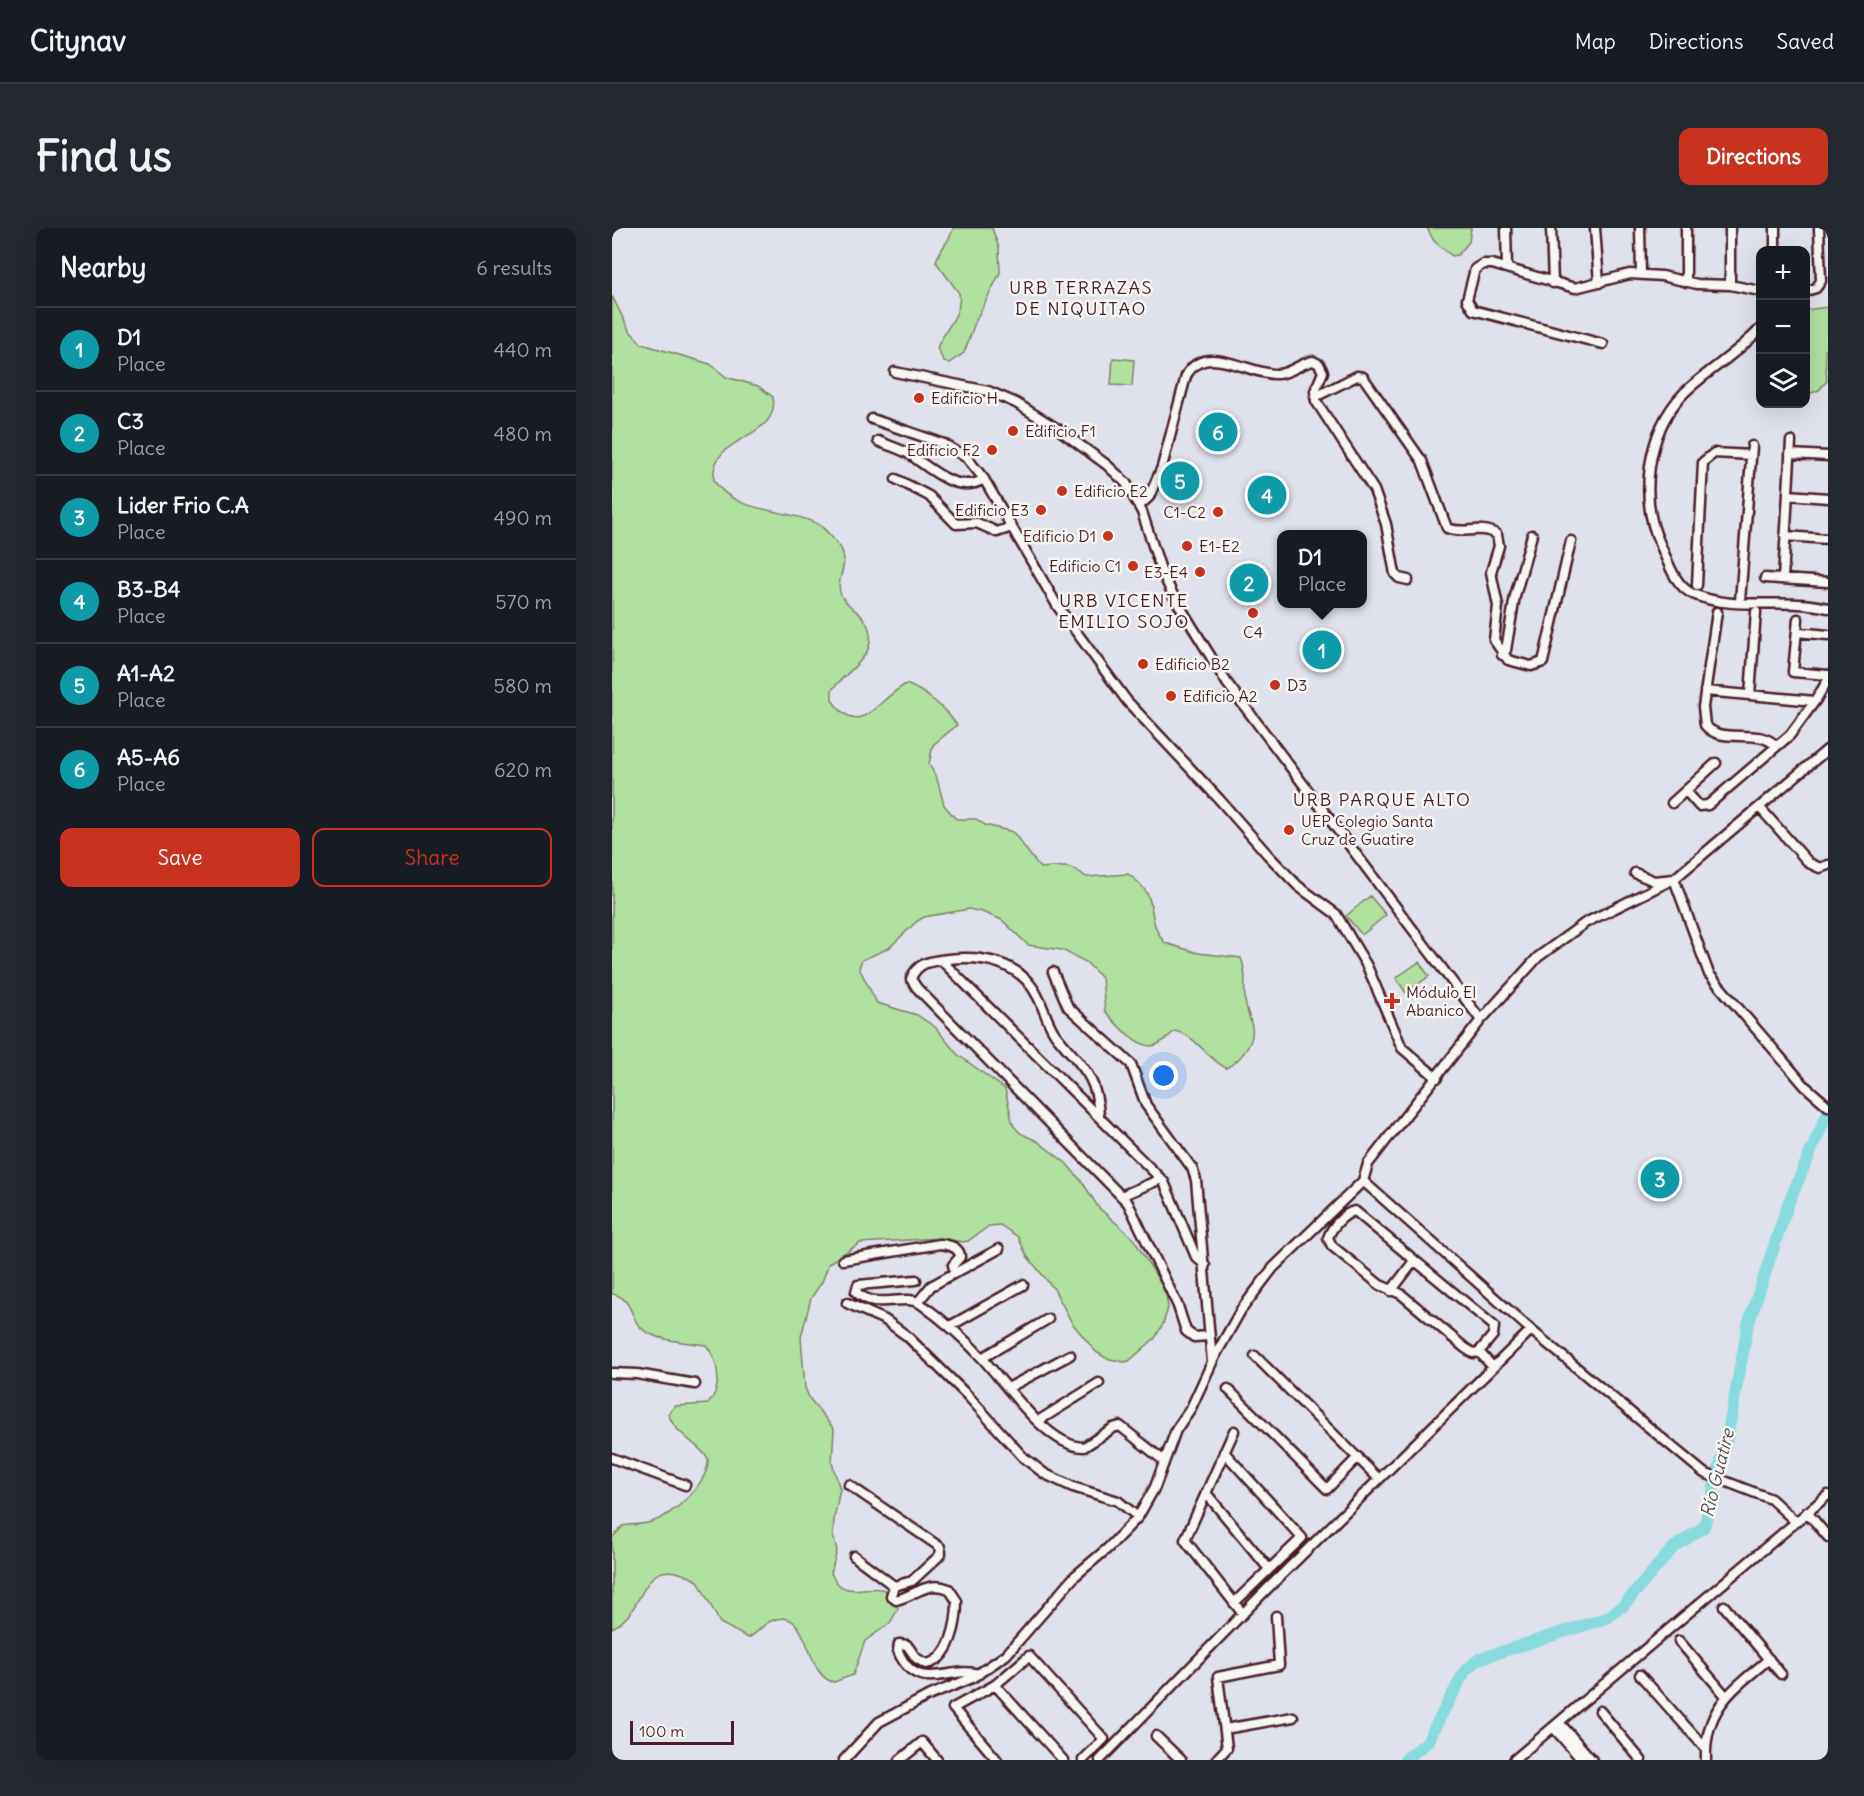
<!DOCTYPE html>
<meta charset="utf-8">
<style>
body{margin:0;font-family:Delius,sans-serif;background:#242831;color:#f1f3f6}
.controls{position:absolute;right:18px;top:18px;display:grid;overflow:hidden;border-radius:12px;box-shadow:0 6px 24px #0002}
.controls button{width:54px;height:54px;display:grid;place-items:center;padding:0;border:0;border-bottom:2px solid #363941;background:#171b24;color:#f1f3f6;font:30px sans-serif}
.scale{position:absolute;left:18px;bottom:15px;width:104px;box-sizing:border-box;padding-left:6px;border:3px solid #4a1f2b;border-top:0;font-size:16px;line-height:21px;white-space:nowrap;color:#4a1f2b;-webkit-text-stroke:4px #f6f6f2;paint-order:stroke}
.you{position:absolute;left:552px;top:848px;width:21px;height:21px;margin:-15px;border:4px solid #fff;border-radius:50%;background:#1a73e8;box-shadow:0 0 0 9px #1a73e833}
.badge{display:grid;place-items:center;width:39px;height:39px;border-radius:50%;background:#c8321e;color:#fff;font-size:20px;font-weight:700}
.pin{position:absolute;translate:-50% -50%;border:3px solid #fff;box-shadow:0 2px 6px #0006}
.popup{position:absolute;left:665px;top:302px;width:90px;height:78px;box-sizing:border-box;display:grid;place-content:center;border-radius:12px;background:#171b24;filter:drop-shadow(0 2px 4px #0005);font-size:20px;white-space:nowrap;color:#9ea1a6}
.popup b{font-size:22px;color:#f1f3f6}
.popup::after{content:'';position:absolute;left:50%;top:100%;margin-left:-12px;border:12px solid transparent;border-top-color:#171b24}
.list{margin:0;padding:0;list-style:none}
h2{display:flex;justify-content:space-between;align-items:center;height:78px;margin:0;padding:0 24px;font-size:26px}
h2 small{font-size:20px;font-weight:400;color:#9ea1a6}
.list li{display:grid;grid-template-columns:39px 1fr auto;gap:18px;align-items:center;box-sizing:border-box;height:84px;padding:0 24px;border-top:2px solid #363941}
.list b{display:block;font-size:22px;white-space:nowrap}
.list p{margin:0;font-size:20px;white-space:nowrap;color:#9ea1a6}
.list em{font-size:20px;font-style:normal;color:#9ea1a6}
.actions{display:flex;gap:12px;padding:18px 24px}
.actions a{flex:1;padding:14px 0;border:2px solid #c8321e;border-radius:12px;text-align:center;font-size:21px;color:#c8321e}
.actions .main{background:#c8321e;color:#fff}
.icon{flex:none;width:33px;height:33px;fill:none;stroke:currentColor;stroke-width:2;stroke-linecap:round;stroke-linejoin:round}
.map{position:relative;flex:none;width:1216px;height:1532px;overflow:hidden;border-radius:12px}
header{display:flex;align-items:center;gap:36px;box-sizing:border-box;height:84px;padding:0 30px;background:#171b24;border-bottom:2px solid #363941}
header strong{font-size:28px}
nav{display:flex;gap:33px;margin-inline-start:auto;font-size:21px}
.intro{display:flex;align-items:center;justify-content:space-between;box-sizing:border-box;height:144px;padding:0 36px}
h1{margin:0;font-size:42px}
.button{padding:15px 27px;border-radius:12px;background:#c8321e;color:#fff;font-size:21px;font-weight:700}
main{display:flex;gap:36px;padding:0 36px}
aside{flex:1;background:#171b24;border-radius:12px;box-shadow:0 6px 24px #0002}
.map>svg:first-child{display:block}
.green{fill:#b0e0a0;stroke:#7d8066;stroke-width:1.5}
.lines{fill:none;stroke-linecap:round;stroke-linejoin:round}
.river{stroke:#88dadf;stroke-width:12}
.minor-casing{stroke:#4a1f2b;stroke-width:13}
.minor{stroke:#f6f6f2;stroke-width:8}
.poi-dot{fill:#c8321e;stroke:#f6f6f2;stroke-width:2}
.labels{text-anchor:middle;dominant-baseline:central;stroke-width:5;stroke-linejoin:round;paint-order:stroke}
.poi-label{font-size:16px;fill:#4a1f2b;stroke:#f6f6f2;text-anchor:start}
.neighbourhood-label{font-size:18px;letter-spacing:1.5px;fill:#4a1f2b;stroke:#f6f6f2}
.water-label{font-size:18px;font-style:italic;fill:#5a4e58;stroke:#f6f6f2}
</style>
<header>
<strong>Citynav</strong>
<nav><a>Map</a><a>Directions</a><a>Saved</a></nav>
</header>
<div class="intro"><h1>Find us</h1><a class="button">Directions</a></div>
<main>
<aside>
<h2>Nearby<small>6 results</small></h2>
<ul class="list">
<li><span class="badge" style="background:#0f9aa8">1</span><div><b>D1</b><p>Place</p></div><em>440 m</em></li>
<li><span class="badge" style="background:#0f9aa8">2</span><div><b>C3</b><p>Place</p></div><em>480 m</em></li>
<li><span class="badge" style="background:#0f9aa8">3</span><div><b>Lider Frio C.A</b><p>Place</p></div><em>490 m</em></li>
<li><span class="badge" style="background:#0f9aa8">4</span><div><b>B3-B4</b><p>Place</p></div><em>570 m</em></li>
<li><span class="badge" style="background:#0f9aa8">5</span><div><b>A1-A2</b><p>Place</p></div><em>580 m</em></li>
<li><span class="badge" style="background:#0f9aa8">6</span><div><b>A5-A6</b><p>Place</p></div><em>620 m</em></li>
</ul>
<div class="actions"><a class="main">Save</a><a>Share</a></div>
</aside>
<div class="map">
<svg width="1216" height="1532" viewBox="0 0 1216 1532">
<rect width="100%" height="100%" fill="#dfe2ed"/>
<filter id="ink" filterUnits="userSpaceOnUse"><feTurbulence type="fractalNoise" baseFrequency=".0167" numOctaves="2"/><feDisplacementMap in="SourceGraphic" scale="12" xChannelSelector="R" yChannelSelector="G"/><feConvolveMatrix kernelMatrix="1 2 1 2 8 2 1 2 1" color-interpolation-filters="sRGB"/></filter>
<g filter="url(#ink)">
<path class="green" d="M 341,0 L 380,0 L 387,20 L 388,45 L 364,92 L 352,125 L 337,135 L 332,134 L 325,120 C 332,101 351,87 347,65 L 324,34 C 326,22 339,13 341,0 Z
M 815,0 L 859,0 L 857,14 L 846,27 L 840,28 L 822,13 Z
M 0,68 L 17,102 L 30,116 L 98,136 L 114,149 L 146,158 L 161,169 C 169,213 96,205 102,253 C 125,287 173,279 206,296 C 213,300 222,312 228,319 C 239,337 222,351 229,367 C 235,379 248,383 254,394 C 271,426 235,441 220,462 L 220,472 C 248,513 264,472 294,456 C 313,463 333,480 345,497 L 321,517 L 317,536 L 325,551 L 332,577 L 344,591 L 364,591 L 373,597 L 401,604 L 428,640 C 446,638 459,636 474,649 L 516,646 C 552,671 530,687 553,715 L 586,725 L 629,730 C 635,745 632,757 633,772 C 634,781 638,790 640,799 C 643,815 628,833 614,840 C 594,830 585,808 563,803 C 556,808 548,818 539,818 C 522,817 503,795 493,783 L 490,750 L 474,734 L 450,722 L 416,717 L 390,692 L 370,684 L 357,681 L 312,689 L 304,694 L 277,720 L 250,732 L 247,740 L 265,775 L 305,787 L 323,799 L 345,826 L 393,861 L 401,897 L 408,905 L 425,913 L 454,935 L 471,955 L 486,979 L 521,1010 L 554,1064 L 556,1080 L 551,1096 L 543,1110 L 517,1133 L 512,1134 L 494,1130 L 484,1124 L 460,1095 L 442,1061 L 415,1028 L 406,1009 L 388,997 L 377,998 L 356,1013 L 351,1014 L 328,1010 L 248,1015 L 217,1035 L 210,1054 L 199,1070 L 189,1109 L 193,1160 L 198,1171 L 222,1201 L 220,1235 L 228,1261 L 222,1291 L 221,1308 L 225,1322 L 219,1345 C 232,1374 252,1355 273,1362 L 284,1373 L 286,1381 L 278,1395 L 253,1413 L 241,1447 L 222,1454 C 191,1449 200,1375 159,1393 C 150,1397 145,1406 136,1410 L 108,1395 L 86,1353 C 25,1319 38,1383 0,1400 L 0,1310 L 11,1298 C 20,1296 30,1297 39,1294 C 61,1288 98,1254 96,1230 C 83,1213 65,1208 56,1186 L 63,1178 L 96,1176 C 111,1159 107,1133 94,1117 C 75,1114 50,1114 33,1103 C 17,1093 22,1069 0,1066 Z
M 1216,79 L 1216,114 L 1213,123 L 1215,153 L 1207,162 L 1194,167 L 1194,82 Z
M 501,130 L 522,132 L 520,158 L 499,157 Z
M 758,668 L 774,687 L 750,707 L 734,688 Z
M 807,734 L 817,748 L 794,765 L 784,750 Z"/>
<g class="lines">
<path class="river" d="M 793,1532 L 815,1514 L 853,1443 L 867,1431 L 995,1390 L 1012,1377 L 1061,1320 L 1092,1299 L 1115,1210 L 1136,1097 L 1176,976 L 1216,884"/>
<g class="minor-casing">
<path id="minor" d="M 894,0 L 895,40
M 939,0 L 941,55
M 983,0 L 987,55
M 1028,0 L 1029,46
M 1074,0 L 1074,54
M 1118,0 L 1118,57
M 1163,0 L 1163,22
M 1194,63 L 1204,60 L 1209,53 L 1207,0
M 1148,101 C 1126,125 1096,142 1072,165 C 1035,203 1026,271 1049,318 C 1056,334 1063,358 1081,366 C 1122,384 1173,369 1216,380
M 991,116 L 861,82 L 855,72 L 863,41 L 871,36 L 880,36 L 963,60 L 1018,46 L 1050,48 L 1085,56 L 1118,57 L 1148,63
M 283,144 L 376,163 L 404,175 L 449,203 L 495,237 L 514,255 L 530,284 L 549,342 L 562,369 L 615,455 L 869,792
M 703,169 L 745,148 L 751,149 L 810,233 L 835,300 C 850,307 871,296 885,307 L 887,318 L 879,344 L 886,378 L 882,412 L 896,432 L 919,438 L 931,434 L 959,313
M 260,191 L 332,216 L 355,230 L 372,251 L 446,379 L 515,473 L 607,571 L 656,627 L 686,658 L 724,686 L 755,738 L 790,820 L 825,850
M 266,213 C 277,218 290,221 300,228 C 320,242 347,267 372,251
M 1178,226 L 1216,228
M 284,251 L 317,268 L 344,296 L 365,295 L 385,304 L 400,299
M 1176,267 L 1216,270
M 527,278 L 537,269 L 550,239 L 574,148 C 593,112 638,148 666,146 C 680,145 688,135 701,133 L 707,136 L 711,144 L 703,163 L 704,173 L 762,262 L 774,296 L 783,346 L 787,350 L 796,352
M 1173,308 L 1216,311
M 1153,350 L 1216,354
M 1171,351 L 1179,213
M 1085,357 L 1091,234 L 1102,225 L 1139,227
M 1128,373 L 1140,218
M 1105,384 L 1091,479 L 1093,497 C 1109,518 1146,498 1164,518
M 1186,391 L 1181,444 L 1216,447
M 1185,404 L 1216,407
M 890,427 L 894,422 L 903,368 L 920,307
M 1093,463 L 1203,473 L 1216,452
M 1138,467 L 1144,384
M 1074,563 L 1087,578 L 1096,577 L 1178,507 L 1203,473
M 1060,575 L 1104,535
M 1149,581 L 1197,635 L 1208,640 L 1216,637
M 1023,645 L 1042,653 L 1062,651 L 1097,746 L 1193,858 L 1216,878
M 329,732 L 552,954 L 584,1029 L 593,1037
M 441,744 L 456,779 L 519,836 L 534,877 L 580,940 L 584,952 L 600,1133
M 487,888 C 485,845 467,837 443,806 C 435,794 432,781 426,769 C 409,734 371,727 336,731 C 319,733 305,734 299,751 L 305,760 L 516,975 L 566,1078 L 574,1103 L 582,1109 L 597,1108
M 751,953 L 919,1102 L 1092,1245 L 1159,1271 L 1184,1294
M 509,968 L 549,951
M 743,983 L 882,1098 L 881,1107 L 867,1124 L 861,1125 L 853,1120 L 789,1066 L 768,1057 L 720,1018 L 716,1010 C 719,1000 732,985 743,983 Z
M 231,1032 L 328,1016 C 337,1017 348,1019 348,1029 L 341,1037 L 343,1045
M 304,1052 L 246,1057 L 244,1064 C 265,1084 292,1064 309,1076 C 331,1092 352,1110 371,1131 C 394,1156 436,1219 472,1219 L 501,1200 L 508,1198 L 551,1232
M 779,1063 L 802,1033
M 306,1074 L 319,1058 L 387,1021
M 235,1075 L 273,1092 L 295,1108 L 356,1168 L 411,1229 L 433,1246 L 461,1259 L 506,1273 L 526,1289
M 338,1098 L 411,1057
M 867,1124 L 881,1139
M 643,1128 L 767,1251
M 370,1130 L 436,1091
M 0,1145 L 25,1146 L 83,1156
M 396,1160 L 458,1127
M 616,1161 L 715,1261 L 746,1229
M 426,1193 L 487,1155
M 622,1203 L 573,1312 L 631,1386
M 612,1224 L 690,1310 L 622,1375
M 0,1230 L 73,1257
M 237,1257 L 328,1319 L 329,1325 L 326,1329 L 300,1353 L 282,1358
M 594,1265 L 657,1341
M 1195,1284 L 1216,1309
M 242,1328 L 282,1358
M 282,1358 L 279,1368 L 284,1372 C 303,1368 315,1352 337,1361 L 345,1373 C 345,1394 339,1432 314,1436 L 304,1430 L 295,1417 L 287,1416 L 286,1423 C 305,1468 338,1437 367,1446
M 1112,1378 L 1169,1446
M 1067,1413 L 1113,1467
M 1028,1447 L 1093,1520
M 383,1457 L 451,1532
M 988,1483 L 1029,1532
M 947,1494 L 980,1532
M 941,1499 L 970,1532
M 613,1501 L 681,1489
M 544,1508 L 569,1532
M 232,1532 L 267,1494 L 314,1469 L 360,1450 L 394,1427 L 463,1348 L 496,1320 L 526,1289 L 543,1259 L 564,1202 L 579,1180 L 603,1128 L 629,1082 L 661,1040 L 751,953 L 756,936 L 783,901 L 869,792 L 926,729 L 973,695 L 1062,651 L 1216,521
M 288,1532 L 310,1514 L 325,1532
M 385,1532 L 341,1480 L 383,1457 L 417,1428 L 492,1511 L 471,1532
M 488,1532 L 650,1366 L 919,1102
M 604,1532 L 615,1520 L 606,1449 L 667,1437 L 664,1388
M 902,1532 L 1216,1267
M 1094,1532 C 1092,1480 1121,1461 1157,1431"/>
</g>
<use href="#minor" class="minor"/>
</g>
</g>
<g class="poi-dot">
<circle cx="307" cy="170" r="6"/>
<circle cx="401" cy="203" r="6"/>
<circle cx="380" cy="222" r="6"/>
<circle cx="450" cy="263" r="6"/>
<circle cx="429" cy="282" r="6"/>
<circle cx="606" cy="284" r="6"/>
<circle cx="496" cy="308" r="6"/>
<circle cx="575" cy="318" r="6"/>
<circle cx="521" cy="338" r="6"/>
<circle cx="588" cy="344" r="6"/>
<circle cx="641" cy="385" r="6"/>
<circle cx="531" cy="436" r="6"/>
<circle cx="663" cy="457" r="6"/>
<circle cx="559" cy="468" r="6"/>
<circle cx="677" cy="602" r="6"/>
<path d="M777 764h6v6h6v6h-6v6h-6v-6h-6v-6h6z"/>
</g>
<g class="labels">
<g class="poi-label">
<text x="319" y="170">Edificio H</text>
<text x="413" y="203">Edificio F1</text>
<text x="368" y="222" text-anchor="end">Edificio F2</text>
<text x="462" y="263">Edificio E2</text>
<text x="417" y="282" text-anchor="end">Edificio E3</text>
<text x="594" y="284" text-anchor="end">C1-C2</text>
<text x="484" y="308" text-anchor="end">Edificio D1</text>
<text x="587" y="318">E1-E2</text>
<text x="509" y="338" text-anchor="end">Edificio C1</text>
<text x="576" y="344" text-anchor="end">E3-E4</text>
<text x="641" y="404" text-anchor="middle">C4</text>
<text x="543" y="436">Edificio B2</text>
<text x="675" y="457">D3</text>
<text x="571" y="468">Edificio A2</text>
<text x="689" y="593">UEP Colegio Santa<tspan x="689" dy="18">Cruz de Guatire</tspan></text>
<text x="794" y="764">Módulo El<tspan x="794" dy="18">Abanico</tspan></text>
</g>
<g class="neighbourhood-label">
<text x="469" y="59">URB TERRAZAS<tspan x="469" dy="21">DE NIQUITAO</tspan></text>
<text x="512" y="372">URB VICENTE<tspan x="512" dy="21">EMILIO SOJO</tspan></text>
<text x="770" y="571">URB PARQUE ALTO</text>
</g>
<g class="water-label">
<text transform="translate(1105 1245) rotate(-76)">Río Guatire</text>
</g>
</g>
</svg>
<div class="controls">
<button>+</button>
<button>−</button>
<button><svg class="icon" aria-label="layers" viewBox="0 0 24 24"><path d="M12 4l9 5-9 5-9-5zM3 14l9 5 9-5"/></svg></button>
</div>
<div class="scale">100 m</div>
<div class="you"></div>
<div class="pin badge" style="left:710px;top:422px;background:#0f9aa8">1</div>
<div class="popup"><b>D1</b>Place</div>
<div class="pin badge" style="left:637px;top:355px;background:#0f9aa8">2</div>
<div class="pin badge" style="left:1048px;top:951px;background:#0f9aa8">3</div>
<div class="pin badge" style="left:655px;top:267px;background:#0f9aa8">4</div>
<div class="pin badge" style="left:568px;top:253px;background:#0f9aa8">5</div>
<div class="pin badge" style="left:606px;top:204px;background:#0f9aa8">6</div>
</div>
</main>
